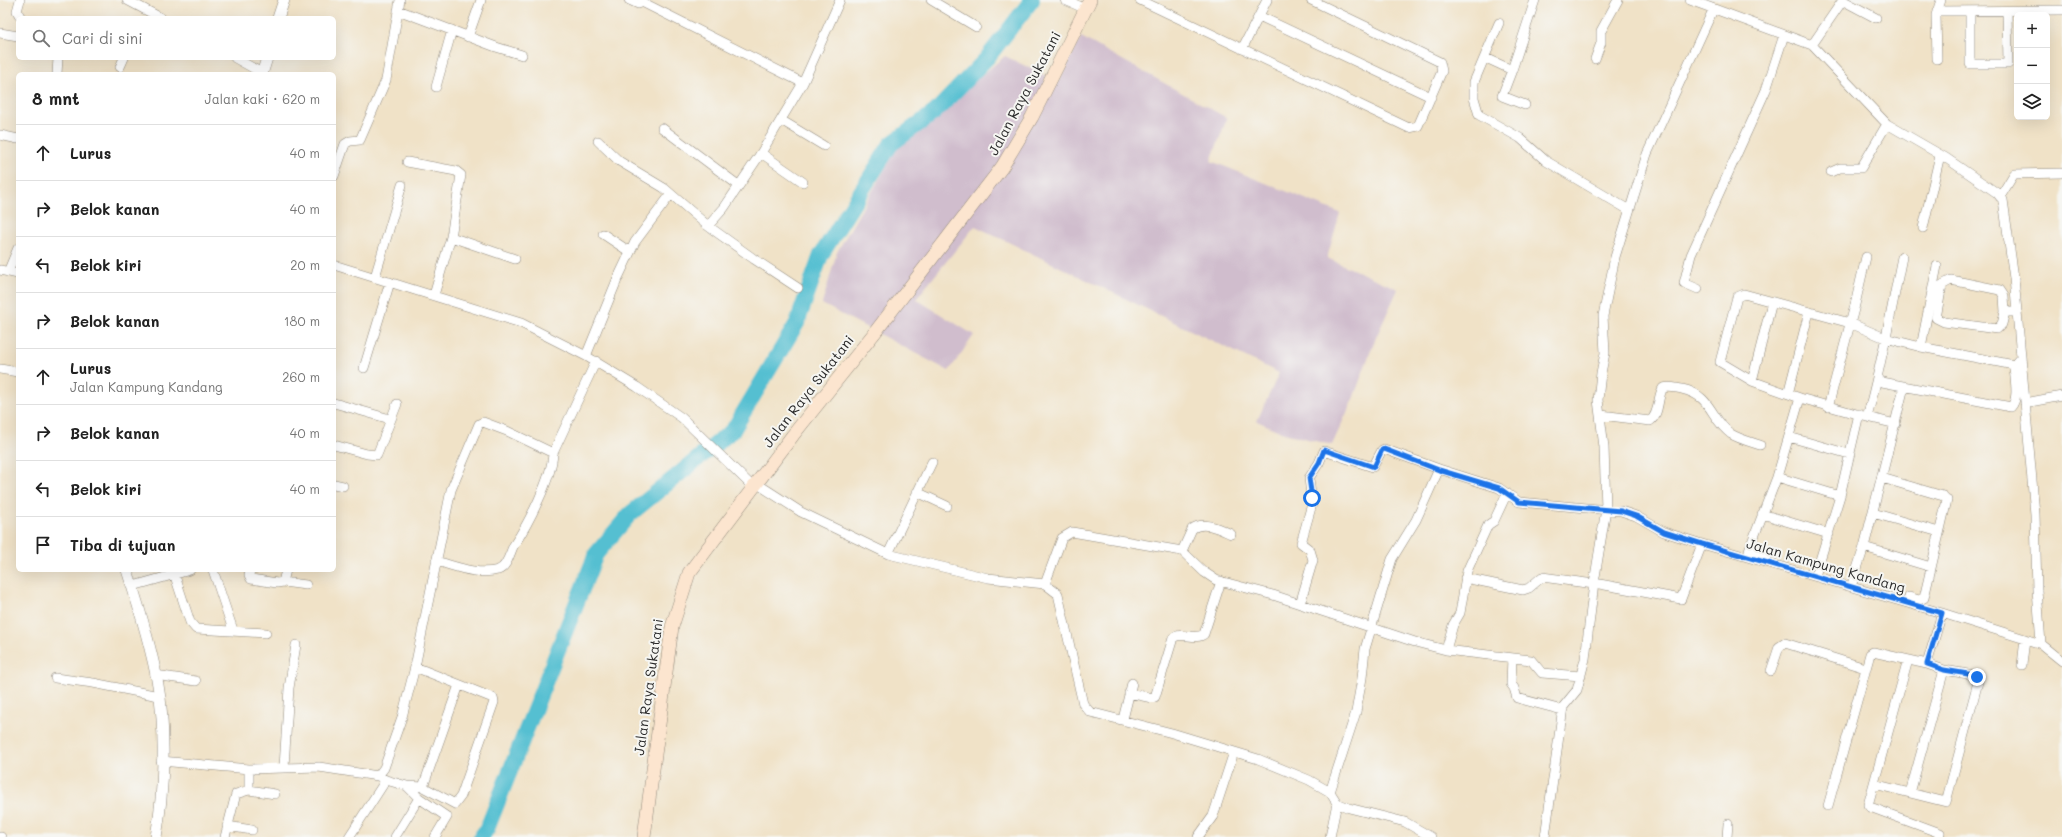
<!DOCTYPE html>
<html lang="id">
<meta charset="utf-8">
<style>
body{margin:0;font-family:Mali,sans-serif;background:#f2f2f2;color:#222}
.controls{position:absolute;right:12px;top:12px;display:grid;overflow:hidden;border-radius:6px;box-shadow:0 4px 16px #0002}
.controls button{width:36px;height:36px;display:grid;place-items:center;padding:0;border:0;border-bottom:1px solid #e0e0e0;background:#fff;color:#222;font:20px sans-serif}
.stop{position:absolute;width:12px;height:12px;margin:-9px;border:3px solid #1a73e8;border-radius:50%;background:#fff}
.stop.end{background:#1a73e8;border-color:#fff;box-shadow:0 1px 4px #0008}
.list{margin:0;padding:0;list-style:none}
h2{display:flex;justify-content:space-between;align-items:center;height:52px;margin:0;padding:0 16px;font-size:17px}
h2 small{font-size:13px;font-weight:400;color:#767676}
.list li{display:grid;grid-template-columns:26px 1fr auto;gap:12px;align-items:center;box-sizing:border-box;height:56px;padding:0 16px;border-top:1px solid #e0e0e0}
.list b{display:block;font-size:15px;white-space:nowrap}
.list p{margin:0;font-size:13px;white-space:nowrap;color:#767676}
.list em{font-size:13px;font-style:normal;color:#767676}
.icon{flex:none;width:22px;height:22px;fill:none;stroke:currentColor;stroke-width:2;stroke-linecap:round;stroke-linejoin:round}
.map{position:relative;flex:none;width:2062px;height:837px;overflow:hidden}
.search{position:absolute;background:#fff;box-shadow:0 4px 16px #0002;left:16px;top:16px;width:320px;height:44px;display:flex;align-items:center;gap:10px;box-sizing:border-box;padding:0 14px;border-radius:6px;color:#767676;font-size:15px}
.panel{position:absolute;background:#fff;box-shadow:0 4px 16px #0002;left:16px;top:72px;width:320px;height:500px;border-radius:6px}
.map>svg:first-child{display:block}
.industrial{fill:#d0bdcd}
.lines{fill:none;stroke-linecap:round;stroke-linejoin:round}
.river{stroke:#55bfd1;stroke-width:16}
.minor-casing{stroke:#8e8679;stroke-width:10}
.tertiary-casing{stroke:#8e8679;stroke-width:12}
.secondary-casing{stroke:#8e8679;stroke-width:14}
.minor{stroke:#fff;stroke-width:9}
.tertiary{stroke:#fff;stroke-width:11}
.secondary{stroke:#fce5cf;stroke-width:13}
.route{stroke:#1a73e8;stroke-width:5}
.labels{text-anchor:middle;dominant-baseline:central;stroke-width:4;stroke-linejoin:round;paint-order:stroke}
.street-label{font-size:14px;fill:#2b2b2b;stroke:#f6f6f2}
</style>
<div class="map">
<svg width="2062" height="837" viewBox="0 0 2062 837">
<rect width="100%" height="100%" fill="#f6f6f2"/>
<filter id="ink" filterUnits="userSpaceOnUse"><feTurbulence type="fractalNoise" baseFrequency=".025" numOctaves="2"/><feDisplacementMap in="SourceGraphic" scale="8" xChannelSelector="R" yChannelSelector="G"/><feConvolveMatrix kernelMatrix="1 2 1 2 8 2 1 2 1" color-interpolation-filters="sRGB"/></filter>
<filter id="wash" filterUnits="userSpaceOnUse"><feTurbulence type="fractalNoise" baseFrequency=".012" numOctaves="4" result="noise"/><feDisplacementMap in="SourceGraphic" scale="16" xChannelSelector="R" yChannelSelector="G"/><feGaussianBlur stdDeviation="0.9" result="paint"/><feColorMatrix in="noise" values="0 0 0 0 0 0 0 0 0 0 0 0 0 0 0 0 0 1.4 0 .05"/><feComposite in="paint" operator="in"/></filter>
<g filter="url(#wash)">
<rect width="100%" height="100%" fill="#f0e2c7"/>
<path class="industrial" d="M 1081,37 L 1227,118 L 1211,161 L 1340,213 L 1327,258 L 1398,289 L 1374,342 L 1353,399 L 1332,445 L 1284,433 L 1257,421 L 1279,373 L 975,226 L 916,299 L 974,335 L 949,371 L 822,304 L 837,252 L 901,141 L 1005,56 L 1058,82 Z"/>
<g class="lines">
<path class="river" d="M 481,837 L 487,829 L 596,554 L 630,514 L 733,430 L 797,323 L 821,255 L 891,144 L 935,112 L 987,58 L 1032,0"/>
</g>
</g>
<g filter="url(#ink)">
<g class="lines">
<g class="minor-casing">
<path id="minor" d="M 20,0 L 17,11 L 21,18
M 127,0 L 161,18
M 629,0 L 638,4 L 641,3 L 643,0
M 931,0 L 976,27
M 1065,0 L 1086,9
M 1140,0 L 1409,128 L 1418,126 L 1442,71 L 1440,62 L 1311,0
M 1690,0 L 1812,45 L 1887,124 L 1946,158 L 1997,193 L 2003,200 L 2014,278 L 2035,514 L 2037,590 L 2041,644 L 2062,661
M 1842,0 L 1876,18
M 642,2 L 803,83
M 398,10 L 496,47 L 522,55
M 1937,11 L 2062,10
M 1970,11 L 1970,64 L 2008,64 L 2007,11
M 1259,16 L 1431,97
M 1499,23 L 1474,82 L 1474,98 L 1479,115 L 1520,138 L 1546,161 L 1629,210
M 0,33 L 18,36
M 468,37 L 481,0
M 1812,45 L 1843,0
M 1242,49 L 1267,0
M 235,58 L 262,73
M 1486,58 L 1512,70 L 1502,96 L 1525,105
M 1595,59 L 1601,43 L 1601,31 L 1618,0
M 1937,59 L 1936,15 L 1941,0
M 120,67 L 124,58
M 1512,70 L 1535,0
M 57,74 L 58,58
M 436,87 L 452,30
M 781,120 L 824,146
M 662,128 L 738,185
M 0,135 L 18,139
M 598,141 L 619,161 L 664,188 L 708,226 L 724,208 L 761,153 L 803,83 L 840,0
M 761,153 L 803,182
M 407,162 L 456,171 L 461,175 L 451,237 L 434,295
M 1831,172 L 1840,168 L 1861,168 L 1887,124
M 334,176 L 345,144 L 350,141 L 360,140 L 386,80 L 400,0
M 2000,197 L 2014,174 L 2062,173
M 708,226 L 754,259 L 798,288
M 1923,228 L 1940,155
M 603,234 L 630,252
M 451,237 L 515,259
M 1902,257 C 1891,311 1882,364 1867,417 L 1800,398 L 1752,381 L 1720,362 L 1737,297 L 1744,294 L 1850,323 L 1885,338 L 1921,347 L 2014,365 L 2021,357
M 334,265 L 521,323 L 586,356 L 637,387 L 682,418 L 753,487
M 0,270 L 18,274
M 8,272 L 18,248
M 375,277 L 402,185
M 1698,289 L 1684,283 L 1691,255 L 1766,90 L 1784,35
M 2005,312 L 2002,324 L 1997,329 L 1944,322 L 1936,318 L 1942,285 L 1951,280 L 2000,290 L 2004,296 L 2005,312 L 2017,312
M 1921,347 L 1937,266
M 586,356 L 617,280 L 635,242 L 671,194
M 364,368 L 390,282
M 0,369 L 18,372
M 1752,381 L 1772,302
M 1877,381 L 2011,407 C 2020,398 2014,377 2014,365
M 1788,394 L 1809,312
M 334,403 L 390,419
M 2025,403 L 2062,396
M 1828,407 L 1854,309 L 1866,257
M 1601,415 L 1650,421 C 1660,414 1657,397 1663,388 C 1670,386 1675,388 1682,389 C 1713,396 1709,418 1731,434 C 1739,439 1751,442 1760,445
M 1867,417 L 1896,424
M 1789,437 L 1849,454
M 334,445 L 367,454 L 377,455 L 397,404
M 1439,469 L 1499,488 L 1519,502 L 1621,511 L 1636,516 L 1664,532 L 1702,544 L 1942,613 L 2041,644
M 1777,477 L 1840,496
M 1882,478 L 1943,496 L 1947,500 L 1924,598 L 1919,600 L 1909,597
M 756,483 L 801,512 L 888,554 L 988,578 L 1045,584 L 1058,594 L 1083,704 L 1090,712 L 1172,733 L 1258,759 L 1309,780 L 1330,792 L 1337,803 L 1349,808 L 1405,822 L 1431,837
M 334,484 L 343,486
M 917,492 L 947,506
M 1873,513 L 1939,532
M 1762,514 L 1829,534
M 1864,547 L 1931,567
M 1182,551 L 1192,529 C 1203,520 1220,529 1231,534
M 888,554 L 932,462
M 1768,557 L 1749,550 L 1777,477 L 1800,398
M 436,561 C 455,566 478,576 498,570 C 507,568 510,552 514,545 C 528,524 552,478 553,453
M 173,570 L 190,622 L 196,629 L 266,633
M 213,570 L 233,630
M 250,570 L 249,575 L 251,579 L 277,583 L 283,582 L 286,570
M 1815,576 L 1840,496 L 1859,414
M 1465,578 L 1523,590 L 1529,588 L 1542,577 L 1594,584
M 1853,581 L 1864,547 L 1903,391 L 1906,388
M 283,582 L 306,585
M 1594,583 L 1681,599 L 1702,544
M 1045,584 L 1062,538 L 1072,532 L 1182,551 L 1204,572 L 1216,580 L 1273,595 L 1415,642 L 1446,650 L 1531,660 L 1542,673 L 1581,676
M 133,586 L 190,570
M 1300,604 L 1313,560 L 1310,550 L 1301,543 L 1312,504 L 1309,478 L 1319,463 L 1324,451 L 1373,467 L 1382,450 L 1384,449 L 1439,469 L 1416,520 L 1392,559 L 1365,649 L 1362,678 L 1356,712 L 1330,792
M 1446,650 L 1453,625 L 1460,613 L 1467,571 L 1488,525 L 1494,521 L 1507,493
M 1512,658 L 1511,684 L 1514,688 L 1517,698 L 1562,710
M 1908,660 L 1868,805 L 1870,807 L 1940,833 L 1939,837
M 2022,665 L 2025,639
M 1771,671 L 1779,647 L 1785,643 L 1865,668
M 155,675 L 196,681
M 55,678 L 93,683 L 159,696
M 1129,693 L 1152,698 L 1155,697 L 1173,638 C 1181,631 1196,641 1204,634 L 1221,581
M 1123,719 L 1132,683
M 161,761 L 249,769 L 319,767 L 378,776 L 384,768 L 402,717 L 415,667 L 451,490 L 479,424 L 483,422 L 507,431 L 553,453 L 596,361
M 284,767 L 289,688 L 296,645
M 378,776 L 386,780 L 407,786 L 423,787 L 455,804 L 461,796 L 494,702 L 493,698 L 415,667
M 1874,784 L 1946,802 L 1978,682 L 1974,675 L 1944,670
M 423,787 L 459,685
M 249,790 L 275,794
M 1910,793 L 1944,670 L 1927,664
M 419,798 L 447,817 L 435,837
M 1828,806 L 1870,654 L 1873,652 L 1927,664 L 1942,613
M 227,826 L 252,830
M 0,837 L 1,837
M 225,837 L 236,794 L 249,790 L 249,769
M 349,837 L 386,780
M 395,837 L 419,798 L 407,786
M 1198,837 L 1213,816 L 1234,752
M 1330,837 L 1337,803
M 1545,837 L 1563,707 L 1577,690 L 1585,659 L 1594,583 L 1606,509 L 1604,447 L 1598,400 L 1601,373 L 1605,353 L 1603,316 L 1615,257 L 1647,154 L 1713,10
M 1727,837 L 1728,824"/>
</g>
<g class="tertiary-casing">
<path id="tertiary" d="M 278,18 L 284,0
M 262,74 L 267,58
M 127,570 C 139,607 151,646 158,685 C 166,730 164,792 156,837"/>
</g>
<g class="secondary-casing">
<path id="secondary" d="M 644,837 L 672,627 L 689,573 L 793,435 L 876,331 L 1002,167 L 1032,117 L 1090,0"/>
</g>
<use href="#minor" class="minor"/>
<use href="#tertiary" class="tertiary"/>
<use href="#secondary" class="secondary"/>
</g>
</g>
<g class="lines" filter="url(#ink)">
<path class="route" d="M 1312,498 L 1309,478 L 1319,463 L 1324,450 L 1374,467 L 1382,450 L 1384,449 L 1439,470 L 1499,488 L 1519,502 L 1621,511 L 1636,516 L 1664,532 L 1702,544 L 1942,613 L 1927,664 L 1944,670 L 1974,675 L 1977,677"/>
</g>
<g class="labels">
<g class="street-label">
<text transform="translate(1024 93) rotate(-62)">Jalan Raya Sukatani</text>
<text transform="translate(808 391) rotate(-52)">Jalan Raya Sukatani</text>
<text transform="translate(1826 565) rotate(16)">Jalan Kampung Kandang</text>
<text transform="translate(648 687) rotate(-82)">Jalan Raya Sukatani</text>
</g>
</g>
</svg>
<div class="controls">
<button>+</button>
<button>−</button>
<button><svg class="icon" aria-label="layers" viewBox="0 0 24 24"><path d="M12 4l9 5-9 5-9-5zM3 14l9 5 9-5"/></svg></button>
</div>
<div class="stop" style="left:1312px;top:498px"></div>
<div class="stop end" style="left:1977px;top:677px"></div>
<div class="search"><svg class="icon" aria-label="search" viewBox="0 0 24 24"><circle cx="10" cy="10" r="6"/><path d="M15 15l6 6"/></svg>Cari di sini</div>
<section class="panel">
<h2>8 mnt<small>Jalan kaki · 620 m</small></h2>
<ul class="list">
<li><svg class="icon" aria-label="ahead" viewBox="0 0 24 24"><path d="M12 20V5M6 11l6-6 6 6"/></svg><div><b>Lurus</b></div><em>40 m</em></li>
<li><svg class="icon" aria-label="right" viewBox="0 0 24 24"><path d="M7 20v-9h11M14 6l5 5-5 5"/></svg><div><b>Belok kanan</b></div><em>40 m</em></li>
<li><svg class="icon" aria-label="left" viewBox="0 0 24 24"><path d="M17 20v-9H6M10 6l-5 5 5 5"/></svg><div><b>Belok kiri</b></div><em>20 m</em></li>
<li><svg class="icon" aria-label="right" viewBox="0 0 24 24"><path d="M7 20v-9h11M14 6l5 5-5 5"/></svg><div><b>Belok kanan</b></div><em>180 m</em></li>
<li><svg class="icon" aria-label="ahead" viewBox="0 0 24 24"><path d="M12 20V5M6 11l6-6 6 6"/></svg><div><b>Lurus</b><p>Jalan Kampung Kandang</p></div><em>260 m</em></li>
<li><svg class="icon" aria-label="right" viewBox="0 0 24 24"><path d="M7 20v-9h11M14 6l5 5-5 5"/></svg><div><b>Belok kanan</b></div><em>40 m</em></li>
<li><svg class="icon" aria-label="left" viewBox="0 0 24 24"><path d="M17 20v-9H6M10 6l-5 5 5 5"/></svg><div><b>Belok kiri</b></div><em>40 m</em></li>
<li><svg class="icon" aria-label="arrive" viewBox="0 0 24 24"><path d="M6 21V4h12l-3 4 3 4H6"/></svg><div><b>Tiba di tujuan</b></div></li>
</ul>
</section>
</div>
